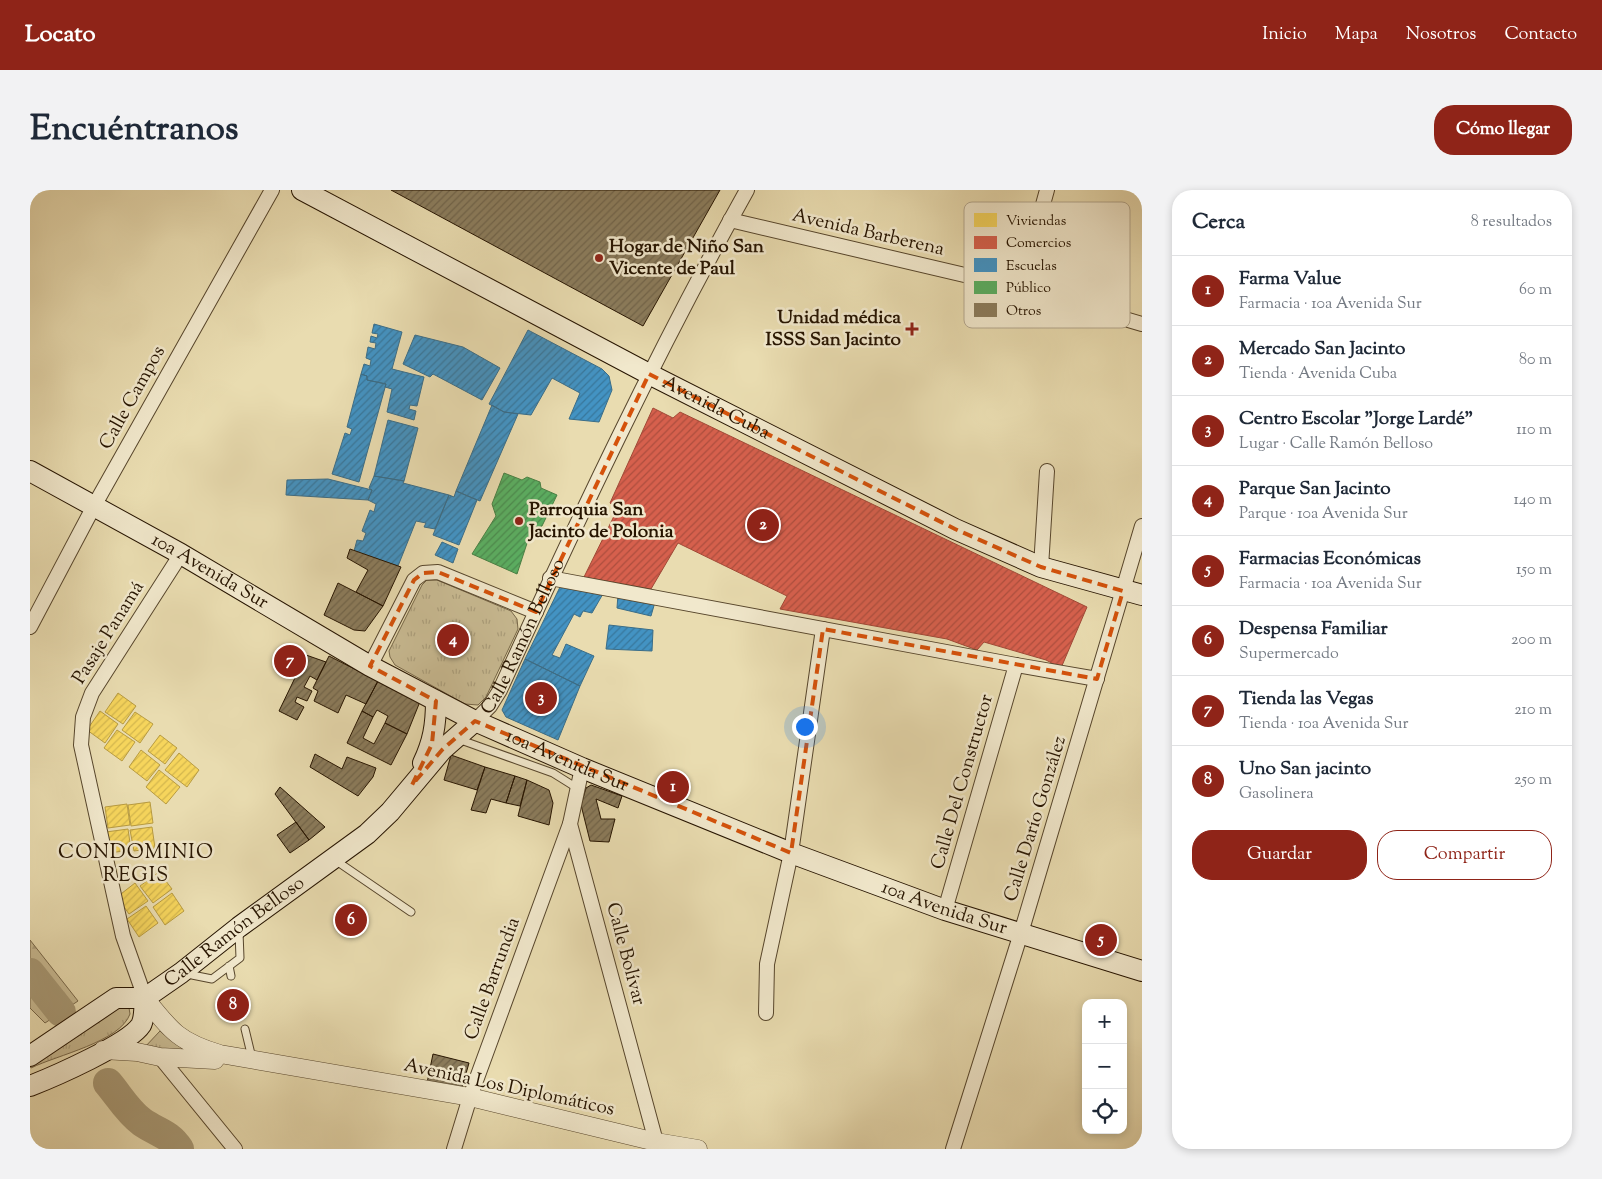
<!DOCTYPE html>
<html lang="es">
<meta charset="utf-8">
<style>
body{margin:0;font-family:"Sorts Mill Goudy",serif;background:#f2f2f3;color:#1f2937}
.controls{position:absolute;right:15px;bottom:15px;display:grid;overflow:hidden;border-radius:10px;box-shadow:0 2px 8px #0003}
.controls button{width:45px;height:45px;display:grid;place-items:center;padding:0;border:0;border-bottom:1px solid #e0e1e3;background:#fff;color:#1f2937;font:25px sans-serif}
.you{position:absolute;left:774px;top:536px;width:18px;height:18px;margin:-12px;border:4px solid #fff;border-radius:50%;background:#1a73e8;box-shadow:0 0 0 8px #1a73e833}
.badge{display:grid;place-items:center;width:32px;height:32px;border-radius:50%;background:#8f2418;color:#fff;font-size:16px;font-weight:700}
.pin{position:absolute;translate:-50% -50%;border:2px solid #fff;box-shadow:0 1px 5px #0006}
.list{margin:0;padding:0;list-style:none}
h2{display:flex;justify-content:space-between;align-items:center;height:65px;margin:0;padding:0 20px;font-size:21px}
h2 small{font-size:16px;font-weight:400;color:#747a83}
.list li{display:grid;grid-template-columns:32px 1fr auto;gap:15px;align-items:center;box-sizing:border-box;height:70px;padding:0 20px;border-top:1px solid #e0e1e3}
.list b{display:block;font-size:19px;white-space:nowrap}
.list p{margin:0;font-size:16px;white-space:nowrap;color:#747a83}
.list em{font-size:16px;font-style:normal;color:#747a83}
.actions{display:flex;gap:10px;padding:15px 20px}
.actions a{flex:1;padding:11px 0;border:1px solid #8f2418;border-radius:20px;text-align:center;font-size:18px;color:#8f2418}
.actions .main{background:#8f2418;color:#fff}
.icon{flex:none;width:28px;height:28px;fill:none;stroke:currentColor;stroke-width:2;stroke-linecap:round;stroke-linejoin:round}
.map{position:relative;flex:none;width:1112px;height:959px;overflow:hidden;border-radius:20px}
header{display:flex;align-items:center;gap:30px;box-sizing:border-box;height:70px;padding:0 25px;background:#8f2418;color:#fff}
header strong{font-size:24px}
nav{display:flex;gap:28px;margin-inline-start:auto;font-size:18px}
.intro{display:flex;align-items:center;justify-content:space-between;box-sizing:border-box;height:120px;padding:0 30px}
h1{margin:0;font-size:35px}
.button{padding:12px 22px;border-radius:20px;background:#8f2418;color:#fff;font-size:18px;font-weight:700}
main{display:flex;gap:30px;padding:0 30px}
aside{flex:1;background:#fff;border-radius:20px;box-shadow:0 2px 8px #0003}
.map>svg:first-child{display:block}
.grass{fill:url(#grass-tufts);stroke:#776749}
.forest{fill:url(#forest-firs);stroke:#776749}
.homes{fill:url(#homes-hatch);stroke:#b89b40}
.shops{fill:url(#shops-hatch);stroke:#a14936}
.schools{fill:url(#schools-hatch);stroke:#3a6d88}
.public{fill:url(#public-hatch);stroke:#4a8044}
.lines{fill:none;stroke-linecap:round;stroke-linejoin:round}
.river{stroke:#a79874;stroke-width:30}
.building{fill:url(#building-hatch);stroke:#261400}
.service-casing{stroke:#57462c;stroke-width:9}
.minor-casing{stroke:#57462c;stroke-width:16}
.tertiary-casing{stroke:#57462c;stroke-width:19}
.secondary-casing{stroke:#261400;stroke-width:22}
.service{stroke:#f1e8cc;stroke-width:7}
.minor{stroke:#f1e8cc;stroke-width:14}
.tertiary{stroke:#f1e8cc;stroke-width:18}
.secondary{stroke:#f1e8cc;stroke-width:20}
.marked{fill:none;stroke:#d5520b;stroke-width:4;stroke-dasharray:10 6;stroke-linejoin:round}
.poi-dot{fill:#8f2418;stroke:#f1e8cc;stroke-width:2}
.labels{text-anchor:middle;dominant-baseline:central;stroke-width:5;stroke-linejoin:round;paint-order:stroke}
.street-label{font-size:19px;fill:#261400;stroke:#f1e8cc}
.poi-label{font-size:19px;font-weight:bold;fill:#261400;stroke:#f1e8cc;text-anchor:start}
.neighbourhood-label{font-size:20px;letter-spacing:1px;fill:#261400;stroke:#f1e8cc}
.key{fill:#f1e8cc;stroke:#b4a88f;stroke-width:1}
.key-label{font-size:14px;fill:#261400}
</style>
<header>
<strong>Locato</strong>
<nav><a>Inicio</a><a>Mapa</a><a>Nosotros</a><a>Contacto</a></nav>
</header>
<div class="intro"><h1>Encuéntranos</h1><a class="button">Cómo llegar</a></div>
<main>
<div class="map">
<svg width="1112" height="959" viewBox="0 0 1112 959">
<defs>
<pattern id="grass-tufts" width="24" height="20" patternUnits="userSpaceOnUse" patternTransform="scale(1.25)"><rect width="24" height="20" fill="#c8ba92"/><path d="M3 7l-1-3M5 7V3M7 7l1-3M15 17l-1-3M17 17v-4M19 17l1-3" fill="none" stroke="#ac9f7c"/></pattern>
<pattern id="forest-firs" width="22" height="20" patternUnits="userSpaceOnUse" patternTransform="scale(1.25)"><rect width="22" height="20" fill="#c8ba92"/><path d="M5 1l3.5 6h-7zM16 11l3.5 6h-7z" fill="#ac9f7c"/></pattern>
<pattern id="homes-hatch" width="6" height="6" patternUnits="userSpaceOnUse" patternTransform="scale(1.25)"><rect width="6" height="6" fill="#f6d55c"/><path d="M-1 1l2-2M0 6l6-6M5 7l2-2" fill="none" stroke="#d3b64e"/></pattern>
<pattern id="shops-hatch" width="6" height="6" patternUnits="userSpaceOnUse" patternTransform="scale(1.25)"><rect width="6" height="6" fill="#d6604d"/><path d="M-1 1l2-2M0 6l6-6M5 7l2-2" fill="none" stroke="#ad4e3e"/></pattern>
<pattern id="schools-hatch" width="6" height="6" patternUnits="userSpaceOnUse" patternTransform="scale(1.25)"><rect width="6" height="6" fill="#4393c3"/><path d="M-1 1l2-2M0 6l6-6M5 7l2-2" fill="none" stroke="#38779c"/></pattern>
<pattern id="public-hatch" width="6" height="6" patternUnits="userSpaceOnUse" patternTransform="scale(1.25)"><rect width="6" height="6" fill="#5aae61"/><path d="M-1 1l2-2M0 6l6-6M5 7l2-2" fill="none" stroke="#4a8c4e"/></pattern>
<pattern id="building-hatch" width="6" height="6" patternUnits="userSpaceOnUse" patternTransform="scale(1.25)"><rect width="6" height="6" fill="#8b7c5c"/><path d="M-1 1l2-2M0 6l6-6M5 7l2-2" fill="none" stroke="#71644a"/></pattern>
</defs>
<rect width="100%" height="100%" fill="#e9dcb0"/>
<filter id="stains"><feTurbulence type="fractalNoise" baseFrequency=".004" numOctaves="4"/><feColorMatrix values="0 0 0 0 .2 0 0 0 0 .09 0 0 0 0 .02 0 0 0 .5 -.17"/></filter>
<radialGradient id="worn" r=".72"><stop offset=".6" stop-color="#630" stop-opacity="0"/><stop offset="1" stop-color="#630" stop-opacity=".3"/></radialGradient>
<path class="grass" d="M 397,390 L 407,390 L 481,421 L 487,429 L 488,439 L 456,507 L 448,515 L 435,514 L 365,475 L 360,467 L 359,461 L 392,395 Z
M 85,816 L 99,818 L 100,824 C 90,852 27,865 1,878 L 0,876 Z
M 130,841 L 154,860 L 114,858 Z"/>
<path class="forest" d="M 0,750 L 48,811 L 15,833 L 0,818 Z"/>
<path class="homes" d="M 88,503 L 106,516 L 93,534 L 75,522 Z
M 70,521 L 88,534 L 75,553 L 57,540 Z
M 105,522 L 123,534 L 110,553 L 92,540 Z
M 87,540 L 105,552 L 92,571 L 74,558 Z
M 130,545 L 147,558 L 135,574 L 118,561 Z
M 111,560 L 130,575 L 117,591 L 99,577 Z
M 149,563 L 169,580 L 157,597 L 135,580 Z
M 129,580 L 150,597 L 136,614 L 116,597 Z
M 120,612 L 123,633 L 101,636 L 98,615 Z
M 97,614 L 100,635 L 78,638 L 75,617 Z
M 122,637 L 125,658 L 104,661 L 100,640 Z
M 98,639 L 101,660 L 79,663 L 76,642 Z
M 129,682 L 142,699 L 123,713 L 110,696 Z
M 105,693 L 118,711 L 99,724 L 87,707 Z
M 142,703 L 154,721 L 135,735 L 123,717 Z
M 116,716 L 128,733 L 109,747 L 97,729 Z"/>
<path class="shops" d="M 623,218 L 643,228 L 650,222 L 1057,417 L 1031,478 L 1016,470 L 954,452 L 947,460 L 917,449 L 750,419 L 757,406 L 648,353 L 621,399 L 554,387 L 588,318 L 580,313 Z"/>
<path class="schools" d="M 344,134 L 372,142 L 362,179 L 394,187 L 387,216 L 380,215 L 379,219 L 386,221 L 384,230 L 357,222 L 362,199 L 355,197 L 356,194 L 337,190 L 337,186 L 331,184 L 334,174 L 340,176 L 341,170 L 336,168 L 338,157 L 345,159 L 346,153 L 340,152 L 341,146 L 347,148 L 348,144 L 342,143 Z
M 498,140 L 572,179 L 579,186 L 582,200 L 569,232 L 539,229 L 550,203 L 522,188 L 501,225 L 474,222 L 459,214 Z
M 385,145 L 433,157 L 470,178 L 452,210 L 403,184 L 400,187 L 373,174 Z
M 331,184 L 337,186 L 337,190 L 356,194 L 329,292 L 302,284 L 315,243 L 320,245 L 322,239 L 317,237 Z
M 462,215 L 474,222 L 488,224 L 450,311 L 426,301 Z
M 358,230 L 388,238 L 374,291 L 344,286 Z
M 344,286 L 374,291 L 373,293 L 419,305 L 405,339 L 394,337 L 396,333 L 386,331 L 368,376 L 324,361 L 327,350 L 333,351 L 336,343 L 332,341 L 340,320 L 344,322 L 346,314 L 338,310 L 342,300 L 339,298 Z
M 298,289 L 342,300 L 338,310 L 256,305 L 257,290 Z
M 426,301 L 447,310 L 429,355 L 403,345 L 419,305 L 424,307 Z
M 412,352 L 428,359 L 423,373 L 405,365 Z
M 530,397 L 574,402 L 562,423 L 553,421 L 550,427 L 544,424 L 522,465 L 530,468 L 536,454 L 564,466 L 550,496 L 495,469 Z
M 588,404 L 625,412 L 621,426 L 587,418 Z
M 579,435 L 623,440 L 622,461 L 576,459 Z
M 495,469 L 550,496 L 528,550 L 476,527 L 472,520 Z"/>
<path class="public" d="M 474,283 L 492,290 L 497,287 L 510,292 L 511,298 L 527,305 L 512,336 L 501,341 L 487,384 L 442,364 L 466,326 L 462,314 Z"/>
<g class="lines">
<path class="river" d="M 0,783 L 31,822
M 78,893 C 89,906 98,922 112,932 C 126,942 139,943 149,959"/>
</g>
<path class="building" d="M 361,0 L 690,0 L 613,136 Z
M 320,359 L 371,377 L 353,416 L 326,402 L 338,380 L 317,368 Z
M 308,393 L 353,416 L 335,441 L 324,440 L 294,425 Z
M 421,437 L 434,443 L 436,456 L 426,466 L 412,460 L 410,446 Z
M 276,465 L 296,472 L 287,490 L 280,486 L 274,497 L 282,501 L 277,511 L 267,507 L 265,512 L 274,517 L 267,530 L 249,521 Z
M 299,466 L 348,491 L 336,514 L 316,505 L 308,523 L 284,511 L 288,501 L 283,498 Z
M 348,491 L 387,511 L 389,514 L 377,544 L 355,533 L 358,526 L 347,520 L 343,527 L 332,521 Z
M 332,521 L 343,527 L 333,548 L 344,554 L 355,533 L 377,544 L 361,575 L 317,553 Z
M 285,564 L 312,579 L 317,567 L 346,578 L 343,587 L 328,606 L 280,577 Z
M 421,565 L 455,577 L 447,600 L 414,590 Z
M 455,577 L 485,586 L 476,613 L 461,609 L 456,623 L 441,620 Z
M 485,586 L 497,590 L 490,616 L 476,613 Z
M 497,590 L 519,600 L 523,613 L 519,635 L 488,626 Z
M 561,595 L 592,606 L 588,618 L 566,609 L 571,629 L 585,629 L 579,652 L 560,651 L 551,615 L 556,598 Z
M 250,597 L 295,637 L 279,650 L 245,604 Z
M 266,632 L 279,650 L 260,663 L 247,645 Z
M 403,864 L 439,873 L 431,901 L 397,893 Z"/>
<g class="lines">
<g class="service-casing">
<path id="service" d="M 428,549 L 523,583 L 547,598
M 305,670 L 381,722
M 199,776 L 201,786
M 157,784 L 182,789 L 210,768 L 209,742
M 215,839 L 222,868"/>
</g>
<g class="minor-casing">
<g id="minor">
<path d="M 700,30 L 990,98 L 1112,134"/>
<path d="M 990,98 L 1017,0"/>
<path d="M 1011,377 L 1017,281"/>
<path d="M 520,388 L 986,475 L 1067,489"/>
<path d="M 0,437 L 64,316 L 242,0"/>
<path d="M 340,476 L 384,390 L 393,383 L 408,382 L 506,422"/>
<path id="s1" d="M 445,531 L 460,516 L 470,500 C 547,331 626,163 717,0"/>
<path d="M 552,578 L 540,634 L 628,959"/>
<path d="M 915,720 L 986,475"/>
<path d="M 115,808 L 93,746 L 51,555 L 53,527 L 62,503 L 151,364"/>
<path d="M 736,823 L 737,774 L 761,663 L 793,439"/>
<path d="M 130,867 L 205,959"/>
<path d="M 424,959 L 440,907 L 540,634"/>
<path d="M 923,959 L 991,743 L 1112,336"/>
</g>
</g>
<g class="tertiary-casing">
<path id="tertiary" d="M 115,808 C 141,841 149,852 190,864 L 440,907 L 626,952 L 668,959
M 73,860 L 107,862 L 130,867 L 185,870"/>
</g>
<g class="secondary-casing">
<g id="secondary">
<path id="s2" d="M 272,0 L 619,184 L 925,339 L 1011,377 L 1112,405"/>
<path id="s3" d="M 0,281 L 151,364 L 340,476 L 445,531 L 552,578 L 761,663 L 915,720 L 1112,781"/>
<path d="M 393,573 C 403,552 406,535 406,511"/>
<path id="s4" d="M 0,866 L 86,808 L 115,808 L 151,783 L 209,737 L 337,644 L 360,622 L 412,560 L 445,531"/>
<path d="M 0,896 C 23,887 99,854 111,835 C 115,828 114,816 115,808"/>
</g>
</g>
<use href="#service" class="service"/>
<use href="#minor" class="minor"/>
<use href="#tertiary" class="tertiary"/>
<use href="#secondary" class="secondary"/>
</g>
<path class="marked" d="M 619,184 L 925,339 L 1011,377 L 1093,401 L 1067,489 L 793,439 L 761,663 L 445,531 L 412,560 L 382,595 L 402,554 L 406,511 L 340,476 L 384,390 L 393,383 L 408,382 L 506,422 Z"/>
<g class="poi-dot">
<circle cx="569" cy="68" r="5"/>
<path d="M879.5 131.5h5v5h5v5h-5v5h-5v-5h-5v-5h5z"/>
<circle cx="489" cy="331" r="5"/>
</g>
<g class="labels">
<g class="street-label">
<text transform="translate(838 43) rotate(13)">Avenida Barberena</text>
<text transform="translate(103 208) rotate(-61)">Calle Campos</text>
<text stroke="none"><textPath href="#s2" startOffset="468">Avenida Cuba</textPath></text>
<text stroke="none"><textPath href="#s3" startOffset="206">10a Avenida Sur</textPath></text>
<text transform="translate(79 443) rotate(-58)">Pasaje Panamá</text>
<text stroke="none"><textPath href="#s1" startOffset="98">Calle Ramón Belloso</textPath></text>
<text stroke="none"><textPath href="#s3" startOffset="611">10a Avenida Sur</textPath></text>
<text transform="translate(933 592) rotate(-74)">Calle Del Constructor</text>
<text transform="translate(1006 629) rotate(-73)">Calle Darío González</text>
<text stroke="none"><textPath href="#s3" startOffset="1016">10a Avenida Sur</textPath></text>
<text stroke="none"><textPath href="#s4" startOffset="244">Calle Ramón Belloso</textPath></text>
<text transform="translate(595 764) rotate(75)">Calle Bolívar</text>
<text transform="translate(463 789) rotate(-70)">Calle Barrundia</text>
<text transform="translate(479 898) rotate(12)">Avenida Los Diplomáticos</text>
</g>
<g class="poi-label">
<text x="579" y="57">Hogar de Niño San<tspan x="579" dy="22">Vicente de Paul</tspan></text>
<text x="871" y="128" text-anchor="end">Unidad médica<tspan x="871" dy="22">ISSS San Jacinto</tspan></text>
<text x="499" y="320">Parroquia San<tspan x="499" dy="22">Jacinto de Polonia</tspan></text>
</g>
<g class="neighbourhood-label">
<text x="106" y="663">CONDOMINIO<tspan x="106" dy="23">REGIS</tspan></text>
</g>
</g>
<rect x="934" y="12" width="166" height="126" rx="8" class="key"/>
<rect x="944" y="23" width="23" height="14" fill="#f6d55c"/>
<rect x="944" y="46" width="23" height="13" fill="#d6604d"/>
<rect x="944" y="68" width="23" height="14" fill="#4393c3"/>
<rect x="944" y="91" width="23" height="13" fill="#5aae61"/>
<rect x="944" y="113" width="23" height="14" fill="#8b7c5c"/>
<g class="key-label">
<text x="976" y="35">Viviendas</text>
<text x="976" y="57">Comercios</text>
<text x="976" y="80">Escuelas</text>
<text x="976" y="102">Público</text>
<text x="976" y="125">Otros</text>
</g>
<rect width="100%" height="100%" filter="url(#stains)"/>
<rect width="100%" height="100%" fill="url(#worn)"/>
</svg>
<div class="controls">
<button>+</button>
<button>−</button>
<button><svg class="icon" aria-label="locate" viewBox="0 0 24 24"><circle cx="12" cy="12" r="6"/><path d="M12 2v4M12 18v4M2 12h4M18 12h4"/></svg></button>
</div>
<div class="you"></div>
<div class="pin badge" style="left:643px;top:597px">1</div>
<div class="pin badge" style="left:733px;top:335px">2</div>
<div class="pin badge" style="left:511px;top:508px">3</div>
<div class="pin badge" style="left:423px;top:450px">4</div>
<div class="pin badge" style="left:1071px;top:750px">5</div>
<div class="pin badge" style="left:321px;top:730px">6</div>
<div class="pin badge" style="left:260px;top:471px">7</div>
<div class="pin badge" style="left:203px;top:815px">8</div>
</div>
<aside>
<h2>Cerca<small>8 resultados</small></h2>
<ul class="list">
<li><span class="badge">1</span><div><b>Farma Value</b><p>Farmacia · 10a Avenida Sur</p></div><em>60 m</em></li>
<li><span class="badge">2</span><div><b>Mercado San Jacinto</b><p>Tienda · Avenida Cuba</p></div><em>80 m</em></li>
<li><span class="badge">3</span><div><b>Centro Escolar &quot;Jorge Lardé&quot;</b><p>Lugar · Calle Ramón Belloso</p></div><em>110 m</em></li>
<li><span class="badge">4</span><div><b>Parque San Jacinto</b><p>Parque · 10a Avenida Sur</p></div><em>140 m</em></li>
<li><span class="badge">5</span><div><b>Farmacias Económicas</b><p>Farmacia · 10a Avenida Sur</p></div><em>150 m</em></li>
<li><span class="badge">6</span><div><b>Despensa Familiar</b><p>Supermercado</p></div><em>200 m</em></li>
<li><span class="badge">7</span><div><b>Tienda las Vegas</b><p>Tienda · 10a Avenida Sur</p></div><em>210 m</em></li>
<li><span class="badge">8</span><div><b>Uno San jacinto</b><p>Gasolinera</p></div><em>250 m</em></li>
</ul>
<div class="actions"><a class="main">Guardar</a><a>Compartir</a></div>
</aside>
</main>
